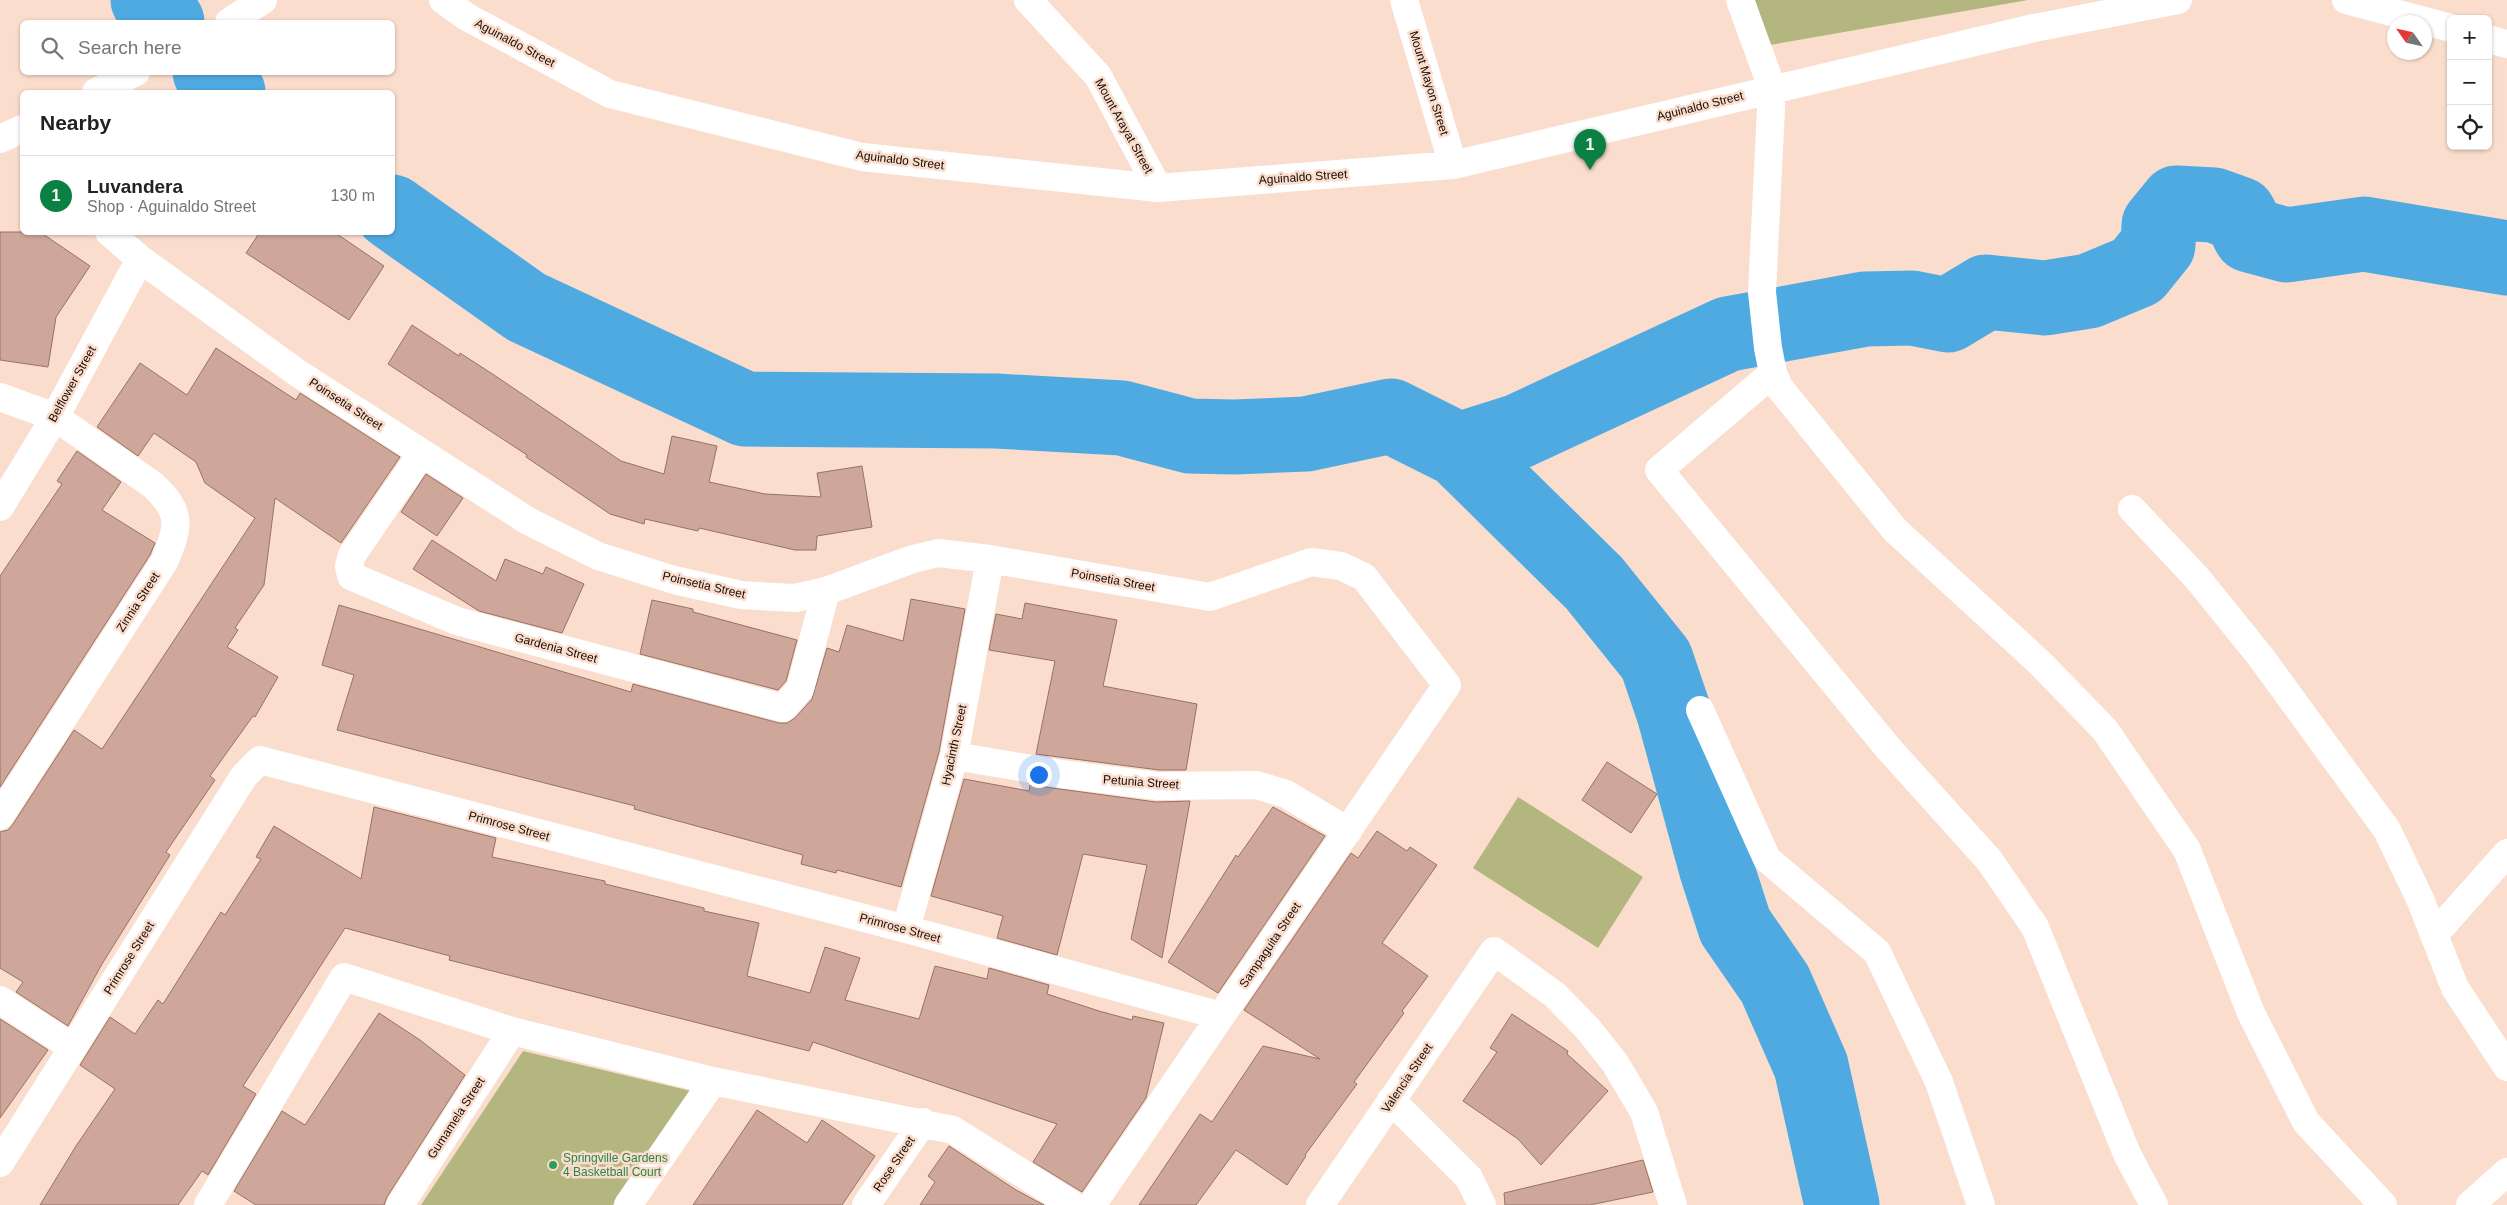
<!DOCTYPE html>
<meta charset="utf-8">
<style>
body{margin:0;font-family:Arial,sans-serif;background:#f6f6f6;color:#222}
.controls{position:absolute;right:15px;top:15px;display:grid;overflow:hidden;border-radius:8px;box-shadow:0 1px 4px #0004}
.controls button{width:45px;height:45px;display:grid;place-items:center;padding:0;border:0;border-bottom:1px solid #e0e0e0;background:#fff;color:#222;font:25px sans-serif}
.compass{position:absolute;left:2387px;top:15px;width:45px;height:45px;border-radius:50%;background:#fff;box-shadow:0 1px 4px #0004;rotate:304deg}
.you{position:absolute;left:1038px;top:774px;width:18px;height:18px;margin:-12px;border:4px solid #fff;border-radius:50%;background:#1a73e8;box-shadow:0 0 0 8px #1a73e833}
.badge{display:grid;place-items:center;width:32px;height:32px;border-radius:50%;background:#0b8043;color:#fff;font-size:16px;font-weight:700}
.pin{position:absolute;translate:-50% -41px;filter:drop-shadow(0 1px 2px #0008)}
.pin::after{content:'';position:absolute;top:26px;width:18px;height:15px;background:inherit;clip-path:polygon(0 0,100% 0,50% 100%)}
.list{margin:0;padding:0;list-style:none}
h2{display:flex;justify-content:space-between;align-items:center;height:65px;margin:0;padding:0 20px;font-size:21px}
h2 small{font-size:16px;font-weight:400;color:#767676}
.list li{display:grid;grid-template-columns:32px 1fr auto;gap:15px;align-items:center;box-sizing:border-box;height:80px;padding:0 20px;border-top:1px solid #e0e0e0}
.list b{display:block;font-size:19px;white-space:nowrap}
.list p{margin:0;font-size:16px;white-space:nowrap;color:#767676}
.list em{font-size:16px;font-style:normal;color:#767676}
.icon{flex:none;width:28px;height:28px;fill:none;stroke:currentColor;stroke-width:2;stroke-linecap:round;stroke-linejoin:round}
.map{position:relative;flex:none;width:2507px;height:1205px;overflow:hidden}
.search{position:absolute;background:#fff;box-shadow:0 1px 4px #0004;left:20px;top:20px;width:375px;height:55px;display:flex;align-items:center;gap:12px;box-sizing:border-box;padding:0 18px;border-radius:8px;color:#767676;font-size:19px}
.panel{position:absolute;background:#fff;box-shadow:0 1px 4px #0004;left:20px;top:90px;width:375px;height:145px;border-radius:8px}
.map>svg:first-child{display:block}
.green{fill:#b3b67e}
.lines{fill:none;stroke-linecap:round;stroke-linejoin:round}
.river{stroke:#4faae1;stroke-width:75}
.building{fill:#cea79a;stroke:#967266}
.minor{stroke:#fff;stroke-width:28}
.leisure-dot{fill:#2e9e5b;stroke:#faddcd;stroke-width:2}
.labels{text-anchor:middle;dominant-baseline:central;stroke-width:5;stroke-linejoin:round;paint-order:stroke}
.street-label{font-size:12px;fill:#160a04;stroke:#faddcd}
.leisure-label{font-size:12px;fill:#27864d;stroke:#faddcd;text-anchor:start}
</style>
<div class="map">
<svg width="2507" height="1205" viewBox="0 0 2507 1205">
<rect width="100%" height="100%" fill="#faddcd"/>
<path class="green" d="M 1755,0 L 2028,0 L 1770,45 Z
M 1518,797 L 1643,877 L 1598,948 L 1473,868 Z
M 523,1051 L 691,1091 L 613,1205 L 421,1205 Z"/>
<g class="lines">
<path class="river" d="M 148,0 L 167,22
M 210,72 L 228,92
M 392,212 L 526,307 L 745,409 L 996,411 L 1122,418 L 1190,436 L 1234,437 L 1306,434 L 1391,416 L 1459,450 L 1594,583 L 1656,660 L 1674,713 L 1716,867 L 1735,926 L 1775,984 L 1811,1066 L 1842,1205
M 1459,450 L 1519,431 L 1728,334 L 1865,309 L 1912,308 L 1948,315 L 1986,292 L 2045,298 L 2089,291 L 2137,271 L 2158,245 L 2159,225 L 2177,203 L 2214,205 L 2239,214 L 2250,235 L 2287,245 L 2364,234 L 2507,258"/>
</g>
<path class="building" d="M 0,232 L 40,232 L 90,266 L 56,317 L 48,367 L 0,360 Z
M 260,232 L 334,232 L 384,266 L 349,320 L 246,253 Z
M 412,325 L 459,356 L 460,353 L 494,375 L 621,461 L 664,474 L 672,436 L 717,446 L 709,482 L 765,494 L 821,497 L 817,473 L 862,466 L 872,527 L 817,536 L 816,550 L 795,550 L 699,528 L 698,531 L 645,519 L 644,524 L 610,514 L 526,457 L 527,455 L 388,364 Z
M 216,348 L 296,400 L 300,393 L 400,457 L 341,543 L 275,498 L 264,585 L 235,628 L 238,630 L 227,647 L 278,677 L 255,717 L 253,716 L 210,776 L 215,780 L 166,852 L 170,855 L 102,964 L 68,1026 L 16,992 L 23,982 L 0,968 L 0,832 L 8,830 L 13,824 L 74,730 L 102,749 L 255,518 L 205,483 L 196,462 L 154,433 L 138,456 L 97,427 L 140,363 L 187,395 Z
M 77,451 L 121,482 L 102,510 L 155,543 L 150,555 L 0,787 L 0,576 L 62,484 L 57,481 Z
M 426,474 L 463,498 L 437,536 L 401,512 Z
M 432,540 L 496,581 L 505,559 L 543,574 L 546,567 L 584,584 L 562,633 L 479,611 L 413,569 Z
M 911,599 L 965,609 L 939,752 L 901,887 L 837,870 L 836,873 L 801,864 L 803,855 L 634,809 L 635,806 L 337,730 L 354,675 L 322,665 L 339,605 L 631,692 L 633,684 L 779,723 L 787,723 L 795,718 L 812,699 L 827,648 L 839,652 L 847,625 L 903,641 Z
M 652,600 L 693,609 L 693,612 L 797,640 L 786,681 L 778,690 L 640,654 Z
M 1025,603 L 1117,620 L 1103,686 L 1197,704 L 1186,770 L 1159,770 L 1036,754 L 1055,661 L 989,650 L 996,614 L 1022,619 Z
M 1607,762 L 1657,794 L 1631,833 L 1582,800 Z
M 964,779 L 1029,791 L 1030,785 L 1156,802 L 1190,801 L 1162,958 L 1131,939 L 1147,865 L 1083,854 L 1057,955 L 997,938 L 1003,916 L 931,896 Z
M 374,807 L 496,838 L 492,857 L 605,881 L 605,884 L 704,908 L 704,911 L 759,923 L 747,976 L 810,993 L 825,947 L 860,958 L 845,1000 L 919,1019 L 935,966 L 987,979 L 989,968 L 1049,985 L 1047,994 L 1099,1011 L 1132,1020 L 1133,1016 L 1164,1023 L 1146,1098 L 1082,1192 L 1033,1162 L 1057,1124 L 813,1042 L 809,1051 L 449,960 L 450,956 L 345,928 L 243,1086 L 256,1094 L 208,1175 L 202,1171 L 178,1205 L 40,1205 L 76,1146 L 115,1089 L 80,1065 L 110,1017 L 135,1034 L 158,1000 L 163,1004 L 221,912 L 225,915 L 261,859 L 256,857 L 274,826 L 361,879 Z
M 1273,807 L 1325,836 L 1218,993 L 1168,962 L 1236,855 L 1238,857 Z
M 1377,831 L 1407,851 L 1410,847 L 1437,865 L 1382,943 L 1428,976 L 1402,1011 L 1404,1013 L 1354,1082 L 1357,1084 L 1305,1155 L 1306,1156 L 1287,1185 L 1236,1150 L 1196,1205 L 1139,1205 L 1200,1114 L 1212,1122 L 1263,1046 L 1320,1059 L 1244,1010 L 1351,853 L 1358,858 Z
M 379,1013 L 420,1040 L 465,1075 L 387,1197 L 384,1205 L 256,1205 L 234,1191 L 282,1111 L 305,1125 Z
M 1512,1014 L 1568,1051 L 1567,1054 L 1608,1091 L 1541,1165 L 1518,1139 L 1463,1101 L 1497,1052 L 1490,1048 Z
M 0,1019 L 48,1050 L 0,1118 Z
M 757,1110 L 807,1143 L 822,1120 L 875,1156 L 842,1205 L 693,1205 Z
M 949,1146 L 1016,1190 L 1044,1205 L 920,1205 L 935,1182 L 928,1176 Z
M 1643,1160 L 1653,1192 L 1590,1205 L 1505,1205 L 1504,1193 Z"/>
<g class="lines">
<path class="minor" d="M 443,0 L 467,17 L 610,94 L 862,157 L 1158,188 L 1453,165 L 2034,28 L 2178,0
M 1028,0 L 1098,76 L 1158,188
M 1404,0 L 1453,165
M 1740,0 L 1772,88 L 1762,292 L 1768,348 L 1773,373 L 1779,387 L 1895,530 L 2040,663 L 2105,730 L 2187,850 L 2251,1013 L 2306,1122 L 2383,1205
M 2346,0 L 2451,28
M 229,22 L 263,0
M 2488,39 L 2507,44
M 96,92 L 136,72
M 0,139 L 22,129
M 109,232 L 140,259 L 299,374 L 528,521 L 598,556 L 674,580 L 741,595 L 795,598 L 826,591 L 913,559 L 938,553 L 990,559 L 1210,597 L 1311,562 L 1341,566 L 1364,577 L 1447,685 L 1092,1205
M 1773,373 L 1659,470 L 1888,748 L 1989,860 L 2035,927 L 2127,1154 L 2154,1205
M 0,397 L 55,417 L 153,485 C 183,513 179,527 164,562 L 0,816
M 422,453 L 352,555 L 349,566 L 351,576 L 457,621 L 783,708 L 800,689 L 826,591
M 0,507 L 55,417 L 140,259
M 2132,509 L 2197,578 L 2260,656 L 2387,830 L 2420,899 L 2455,988 L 2507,1067
M 1700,710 L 1767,859 L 1877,952 L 1939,1082 L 1981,1205
M 954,756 L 1062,774 L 1158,786 L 1256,785 L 1286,794 L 1348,831
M 906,929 L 954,756 L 990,559
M 2434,935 L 2507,853
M 0,1000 L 72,1047
M 1391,1100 L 1469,1178 L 1482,1205
M 0,1163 L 244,776 L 260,760 L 906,929 L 1221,1016
M 208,1205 L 344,977 L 512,1031 L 713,1081 L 953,1130 L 1073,1205
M 400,1205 L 512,1031
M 628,1205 L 713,1081
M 866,1205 L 923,1122
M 1320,1205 L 1494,951 L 1555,995 L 1588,1029 L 1615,1063 L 1644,1112 L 1673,1205
M 2470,1205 L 2507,1172"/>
</g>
<circle class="leisure-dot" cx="553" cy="1165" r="5"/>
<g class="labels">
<g class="street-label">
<text transform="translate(515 43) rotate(28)">Aguinaldo Street</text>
<text transform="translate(1429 83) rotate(73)">Mount Mayon Street</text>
<text transform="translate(1700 106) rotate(-14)">Aguinaldo Street</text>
<text transform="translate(1124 126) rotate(61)">Mount Arayat Street</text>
<text transform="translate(900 160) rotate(7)">Aguinaldo Street</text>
<text transform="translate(1303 177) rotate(-4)">Aguinaldo Street</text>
<text transform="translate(72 384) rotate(-61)">Belflower Street</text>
<text transform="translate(346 404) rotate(33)">Poinsetia Street</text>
<text transform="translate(1113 580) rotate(10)">Poinsetia Street</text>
<text transform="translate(704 585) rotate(13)">Poinsetia Street</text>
<text transform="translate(138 602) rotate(-57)">Zinnia Street</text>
<text transform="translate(556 648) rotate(15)">Gardenia Street</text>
<text transform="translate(954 745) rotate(-78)">Hyacinth Street</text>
<text transform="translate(1141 782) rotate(4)">Petunia Street</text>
<text transform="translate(509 826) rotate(15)">Primrose Street</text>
<text transform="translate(900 928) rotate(15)">Primrose Street</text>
<text transform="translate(1270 945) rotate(-56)">Sampaguita Street</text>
<text transform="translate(129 958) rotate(-58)">Primrose Street</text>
<text transform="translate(1407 1078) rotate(-56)">Valencia Street</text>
<text transform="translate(456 1118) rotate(-57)">Gumamela Street</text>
<text transform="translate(894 1164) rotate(-56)">Rose Street</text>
</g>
<g class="leisure-label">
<text x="563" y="1158">Springville Gardens<tspan x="563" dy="14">4 Basketball Court</tspan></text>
</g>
</g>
</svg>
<div class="controls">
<button>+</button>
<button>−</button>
<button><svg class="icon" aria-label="locate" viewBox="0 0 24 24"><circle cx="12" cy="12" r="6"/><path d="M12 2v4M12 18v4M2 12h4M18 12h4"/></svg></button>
</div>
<svg class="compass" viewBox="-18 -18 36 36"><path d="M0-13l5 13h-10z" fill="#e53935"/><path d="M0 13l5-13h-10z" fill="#767676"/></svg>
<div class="you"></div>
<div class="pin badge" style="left:1590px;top:170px">1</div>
<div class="search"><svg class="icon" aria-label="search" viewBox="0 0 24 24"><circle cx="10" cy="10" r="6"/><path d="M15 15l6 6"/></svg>Search here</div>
<section class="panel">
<h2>Nearby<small></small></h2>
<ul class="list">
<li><span class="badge">1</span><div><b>Luvandera</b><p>Shop · Aguinaldo Street</p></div><em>130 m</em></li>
</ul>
</section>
</div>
